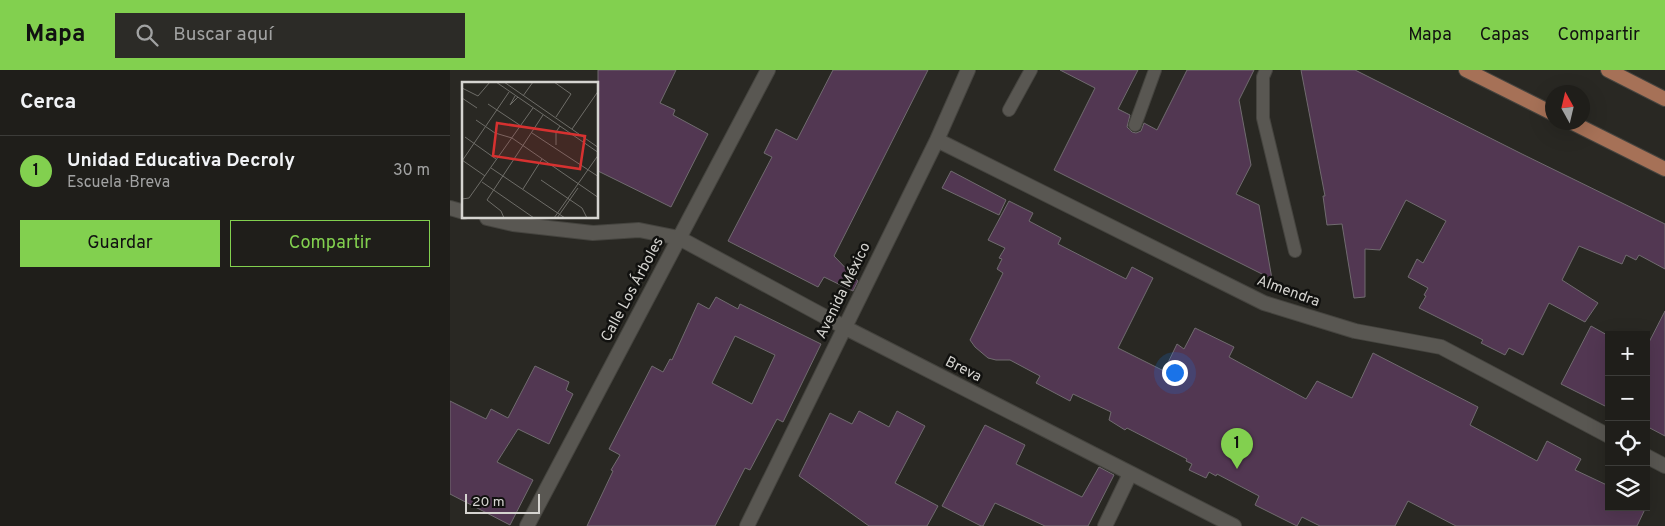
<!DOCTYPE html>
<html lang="es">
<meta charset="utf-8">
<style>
body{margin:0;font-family:Overpass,sans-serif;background:#2c2b27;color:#f1f3f6}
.controls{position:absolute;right:15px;bottom:15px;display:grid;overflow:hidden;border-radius:0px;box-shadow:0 5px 20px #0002}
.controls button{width:45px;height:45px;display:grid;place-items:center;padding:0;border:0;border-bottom:1px solid #3c3c39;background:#1f1e1a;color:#f1f3f6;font:25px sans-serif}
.compass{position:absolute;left:1095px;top:15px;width:45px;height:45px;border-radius:50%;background:#1f1e1a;box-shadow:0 5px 20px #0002;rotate:352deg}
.scale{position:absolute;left:15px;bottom:12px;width:75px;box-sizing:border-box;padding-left:5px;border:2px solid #d5d4d0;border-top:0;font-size:14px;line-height:18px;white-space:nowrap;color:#d5d4d0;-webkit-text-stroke:4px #11110f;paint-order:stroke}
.you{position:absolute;left:724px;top:302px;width:18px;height:18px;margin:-12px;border:4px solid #fff;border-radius:50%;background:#1a73e8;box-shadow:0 0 0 8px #1a73e833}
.badge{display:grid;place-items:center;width:32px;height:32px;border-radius:50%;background:#82d04f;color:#111;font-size:16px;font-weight:700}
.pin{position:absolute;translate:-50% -41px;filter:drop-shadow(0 1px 2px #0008)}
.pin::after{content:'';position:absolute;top:26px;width:18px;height:15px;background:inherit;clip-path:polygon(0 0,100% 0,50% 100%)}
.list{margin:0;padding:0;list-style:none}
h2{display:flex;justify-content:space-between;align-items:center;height:65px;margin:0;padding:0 20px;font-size:21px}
h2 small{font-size:16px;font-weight:400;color:#a1a2a2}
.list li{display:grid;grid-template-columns:32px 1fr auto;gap:15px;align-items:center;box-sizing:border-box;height:70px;padding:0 20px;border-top:1px solid #3c3c39}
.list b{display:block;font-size:19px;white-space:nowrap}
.list p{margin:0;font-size:16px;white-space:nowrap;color:#a1a2a2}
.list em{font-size:16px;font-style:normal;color:#a1a2a2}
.actions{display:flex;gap:10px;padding:15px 20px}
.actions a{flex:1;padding:11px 0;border:1px solid #82d04f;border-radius:0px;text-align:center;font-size:18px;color:#82d04f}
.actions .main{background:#82d04f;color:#111}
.icon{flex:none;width:28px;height:28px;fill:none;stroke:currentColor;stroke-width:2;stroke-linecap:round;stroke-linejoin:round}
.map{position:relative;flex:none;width:1215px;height:456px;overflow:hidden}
header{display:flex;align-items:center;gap:30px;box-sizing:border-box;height:70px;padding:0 25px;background:#82d04f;color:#111}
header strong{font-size:24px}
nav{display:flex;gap:28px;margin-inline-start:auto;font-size:18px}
.search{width:350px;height:45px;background:#2c2b27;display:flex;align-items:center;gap:12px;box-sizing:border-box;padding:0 18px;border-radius:0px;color:#a1a2a2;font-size:19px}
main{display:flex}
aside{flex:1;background:#1f1e1a}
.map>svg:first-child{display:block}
.building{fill:#523752;stroke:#706b6f;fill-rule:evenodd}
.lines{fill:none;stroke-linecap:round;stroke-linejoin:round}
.service-casing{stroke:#45443f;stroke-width:14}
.minor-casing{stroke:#45443f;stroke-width:16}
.primary-casing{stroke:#45443f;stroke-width:16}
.service{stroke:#595752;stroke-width:12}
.minor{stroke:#595752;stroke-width:14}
.primary{stroke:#a67157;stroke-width:14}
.labels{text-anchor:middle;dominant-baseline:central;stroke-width:5;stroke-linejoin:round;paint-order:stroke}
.street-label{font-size:15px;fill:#d5d4d0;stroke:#11110f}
.inset-road{fill:none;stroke:#6e6d68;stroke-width:1}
.view{fill:#d63130;fill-opacity:0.15;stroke:#d63130;stroke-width:2.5}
.inset-edge{fill:none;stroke:#d5d4d0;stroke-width:2.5}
</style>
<header>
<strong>Mapa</strong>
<div class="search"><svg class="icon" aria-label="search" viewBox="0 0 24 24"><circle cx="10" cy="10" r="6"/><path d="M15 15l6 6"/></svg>Buscar aquí</div>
<nav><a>Mapa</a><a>Capas</a><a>Compartir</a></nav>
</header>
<main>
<aside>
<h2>Cerca<small></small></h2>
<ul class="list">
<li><span class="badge">1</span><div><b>Unidad Educativa Decroly</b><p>Escuela · Breva</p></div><em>30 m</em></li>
</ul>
<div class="actions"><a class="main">Guardar</a><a>Compartir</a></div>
</aside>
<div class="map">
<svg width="1215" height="456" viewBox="0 0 1215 456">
<rect width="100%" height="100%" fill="#292823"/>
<path class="building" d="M 148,0 L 226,0 L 210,33 L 225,40 L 223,45 L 258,64 L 221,137 L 148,101 Z
M 383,0 L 478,0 L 384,186 L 408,211 L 403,221 L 374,207 L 368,217 L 278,171 L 322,87 L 314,83 L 326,59 L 347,70 Z
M 610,0 L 688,0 L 668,39 L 680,45 L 677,57 L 682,62 L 686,63 L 691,61 L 694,53 L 707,60 L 737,0 L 804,0 L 789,30 L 801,95 L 786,124 L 809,135 L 822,209 L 604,100 L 645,18 Z
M 851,0 L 905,0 L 1072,84 L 1215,154 L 1215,199 L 1189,185 L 1186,190 L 1176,185 L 1172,194 L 1129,176 L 1112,210 L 1148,233 L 1135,252 L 1099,233 L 1073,285 L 1059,278 L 1055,285 L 1031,273 L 1033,270 L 969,238 L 976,226 L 974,225 L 978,218 L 958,207 L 967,189 L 973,193 L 996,151 L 956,130 L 930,180 L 915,179 L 915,227 L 904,228 L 892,154 L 877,155 L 873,126 L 875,126 Z
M 501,101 L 556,130 L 549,145 L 492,118 Z
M 559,131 L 583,143 L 579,151 L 611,168 L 608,174 L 676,209 L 682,197 L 703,208 L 668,278 L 714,301 L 727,274 L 734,279 L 745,258 L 784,277 L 779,287 L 856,329 L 867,311 L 902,328 L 923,283 L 1028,337 L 1020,355 L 1087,391 L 1097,371 L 1131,389 L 1125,400 L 1159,416 L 1159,437 L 1196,437 L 1187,456 L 1006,456 L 958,431 L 945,456 L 870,456 L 852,447 L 847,456 L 805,435 L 809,426 L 767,404 L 766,406 L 759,402 L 756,408 L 739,400 L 742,394 L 736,391 L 737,389 L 677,358 L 675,360 L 659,350 L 661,342 L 623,324 L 620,331 L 586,313 L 590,306 L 560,290 L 546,290 L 538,288 L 525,277 L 520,270 L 553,203 L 547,199 L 552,189 L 549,188 L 555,178 L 538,170 Z
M 266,227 L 288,239 L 290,234 L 371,274 L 333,352 L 327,349 L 300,400 L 295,398 L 265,456 L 137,456 L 163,401 L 161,400 L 170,385 L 159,379 L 202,296 L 213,302 L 220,289 L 222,290 L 248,233 L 259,239 ZM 285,266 L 325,285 L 302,334 L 262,313 Z
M 1215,241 L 1215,366 L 1196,356 L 1196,278 Z
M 1141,256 L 1159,266 L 1159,338 L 1111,314 Z
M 85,296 L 119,312 L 116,320 L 123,324 L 99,374 L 68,359 L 47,392 L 83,410 L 60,455 L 0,424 L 0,331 L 36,349 L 41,339 L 58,348 Z
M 409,341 L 439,357 L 447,341 L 475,356 L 445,413 L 488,436 L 477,456 L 419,456 L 349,406 L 380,343 L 402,354 Z
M 535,355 L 575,375 L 566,394 L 632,427 L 649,397 L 664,405 L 638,456 L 595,456 L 545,433 L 533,456 L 531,456 L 492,436 Z"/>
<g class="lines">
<g class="service-casing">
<path id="service" d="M 816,0 L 813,7 L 813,48 L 845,181
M 559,40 L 581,0
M 685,55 L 705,0"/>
</g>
<g class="minor-casing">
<path id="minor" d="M 487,70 L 814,233 L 905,261 L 991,277 L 1159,366
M 0,138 L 14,142
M 37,148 L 63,154 L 143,163 L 189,160 L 229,168 L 394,257 L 784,456
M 1196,386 L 1215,396
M 77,456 L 318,0
M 297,456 L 487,70 L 518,0
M 655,456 L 680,404"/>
</g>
<g class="primary-casing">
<path id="primary" d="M 1016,0 L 1102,43
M 1158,0 L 1215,29
M 1121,52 L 1215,99"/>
</g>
<use href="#service" class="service"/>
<use href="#minor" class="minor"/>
<use href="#primary" class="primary"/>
</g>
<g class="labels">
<g class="street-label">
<text transform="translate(183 220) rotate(-62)">Calle Los Árboles</text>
<text transform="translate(394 221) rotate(-64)">Avenida México</text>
<text transform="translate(838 222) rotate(20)">Almendra</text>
<text transform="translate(513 300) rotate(27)">Breva</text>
</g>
</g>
<g transform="translate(12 12)">
<rect width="136" height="136" fill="#292823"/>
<path class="inset-road" d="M 34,0 L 137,71M 42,0 L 137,66M 92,0 L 109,12 L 94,35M 0,6 L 16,14 L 28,0M 53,14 L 48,23 L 56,15M 61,14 L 71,0M 0,16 L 15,26M 26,22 L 59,44M 14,38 L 33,51 L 50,56 L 137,116M 110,47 L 137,8M 70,51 L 137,95M 3,55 L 34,77M 94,63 L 94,50 L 98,44M 0,78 L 23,94M 0,79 L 47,10M 29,86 L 103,136M 79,98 L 120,126 L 125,136M 20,100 L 72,136M 61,107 L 80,77M 0,117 L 7,116 L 71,26M 42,136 L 39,129 L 25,118 L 81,33M 92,136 L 137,72M 95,136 L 116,106"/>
<path class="view" d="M 35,41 L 123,54 L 118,87 L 31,74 Z"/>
<rect width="136" height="136" class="inset-edge"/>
</g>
</svg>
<div class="controls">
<button>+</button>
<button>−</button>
<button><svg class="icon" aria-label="locate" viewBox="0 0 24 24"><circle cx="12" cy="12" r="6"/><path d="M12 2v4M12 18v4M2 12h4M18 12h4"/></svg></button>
<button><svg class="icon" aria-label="layers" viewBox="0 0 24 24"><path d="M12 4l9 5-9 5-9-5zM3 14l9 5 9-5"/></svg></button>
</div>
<svg class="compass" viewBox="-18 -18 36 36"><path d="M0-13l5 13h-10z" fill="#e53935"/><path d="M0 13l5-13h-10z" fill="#a1a2a2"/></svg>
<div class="scale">20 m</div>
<div class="you"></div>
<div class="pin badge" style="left:787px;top:399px">1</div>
</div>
</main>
